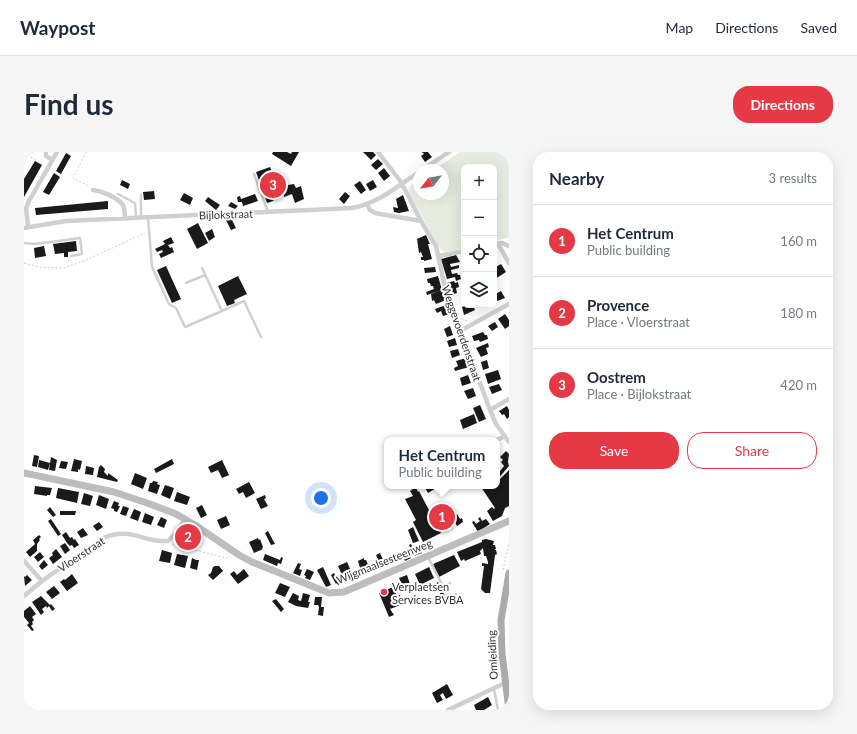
<!DOCTYPE html>
<meta charset="utf-8">
<style>
body{margin:0;font-family:Lato,sans-serif;background:#f6f6f7;color:#1f2937}
.controls{position:absolute;right:12px;top:12px;display:grid;overflow:hidden;border-radius:8px;box-shadow:0 4px 16px #0002}
.controls button{width:36px;height:36px;display:grid;place-items:center;padding:0;border:0;border-bottom:1px solid #e0e1e3;background:#fff;color:#1f2937;font:20px sans-serif}
.compass{position:absolute;left:389px;top:12px;width:36px;height:36px;border-radius:50%;background:#fff;box-shadow:0 4px 16px #0002;rotate:239deg}
.you{position:absolute;left:297px;top:346px;width:14px;height:14px;margin:-10px;border:3px solid #fff;border-radius:50%;background:#1a73e8;box-shadow:0 0 0 6px #1a73e833}
.badge{display:grid;place-items:center;width:26px;height:26px;border-radius:50%;background:#e63946;color:#fff;font-size:13px;font-weight:700}
.pin{position:absolute;translate:-50% -50%;border:2px solid #fff;box-shadow:0 1px 4px #0006}
.popup{position:absolute;left:360px;top:285px;width:116px;height:52px;box-sizing:border-box;display:grid;place-content:center;border-radius:8px;background:#fff;filter:drop-shadow(0 1px 3px #0005);font-size:13px;white-space:nowrap;color:#747a83}
.popup b{font-size:15px;color:#1f2937}
.popup::after{content:'';position:absolute;left:50%;top:100%;margin-left:-8px;border:8px solid transparent;border-top-color:#fff}
.list{margin:0;padding:0;list-style:none}
h2{display:flex;justify-content:space-between;align-items:center;height:52px;margin:0;padding:0 16px;font-size:17px}
h2 small{font-size:13px;font-weight:400;color:#747a83}
.list li{display:grid;grid-template-columns:26px 1fr auto;gap:12px;align-items:center;box-sizing:border-box;height:72px;padding:0 16px;border-top:1px solid #e0e1e3}
.list b{display:block;font-size:15px;white-space:nowrap}
.list p{margin:0;font-size:13px;white-space:nowrap;color:#747a83}
.list em{font-size:13px;font-style:normal;color:#747a83}
.actions{display:flex;gap:8px;padding:12px 16px}
.actions a{flex:1;padding:9px 0;border:1px solid #e63946;border-radius:16px;text-align:center;font-size:14px;color:#e63946}
.actions .main{background:#e63946;color:#fff}
.icon{flex:none;width:22px;height:22px;fill:none;stroke:currentColor;stroke-width:2;stroke-linecap:round;stroke-linejoin:round}
.map{position:relative;flex:none;width:485px;height:558px;overflow:hidden;border-radius:16px}
header{display:flex;align-items:center;gap:24px;box-sizing:border-box;height:56px;padding:0 20px;background:#fff;border-bottom:1px solid #e0e1e3}
header strong{font-size:19px}
nav{display:flex;gap:22px;margin-inline-start:auto;font-size:14px}
.intro{display:flex;align-items:center;justify-content:space-between;box-sizing:border-box;height:96px;padding:0 24px}
h1{margin:0;font-size:28px}
.button{padding:10px 18px;border-radius:16px;background:#e63946;color:#fff;font-size:14px;font-weight:700}
main{display:flex;gap:24px;padding:0 24px}
aside{flex:1;background:#fff;border-radius:16px;box-shadow:0 4px 16px #0002}
.map>svg:first-child{display:block}
.green{fill:#e6ecdf}
.building{fill:#1a1a1a}
.lines{fill:none;stroke-linecap:round;stroke-linejoin:round}
.path{stroke:#cdcdcd;stroke-width:1;stroke-dasharray:2 2;stroke-linecap:butt}
.lane{stroke:#d0d0d0;stroke-width:2.5}
.street{stroke:#d0d0d0;stroke-width:4.5}
.secondary{stroke:#bdbdbd;stroke-width:7}
.primary{stroke:#ababab;stroke-width:7}
.poi-dot{fill:#e63946;stroke:#fff;stroke-width:1.5}
.labels{text-anchor:middle;dominant-baseline:central;stroke-width:4;stroke-linejoin:round;paint-order:stroke}
.street-label{font-size:11px;fill:#333;stroke:#fff}
.poi-label{font-size:11px;fill:#333;stroke:#fff;text-anchor:start}
</style>
<header>
<strong>Waypost</strong>
<nav><a>Map</a><a>Directions</a><a>Saved</a></nav>
</header>
<div class="intro"><h1>Find us</h1><a class="button">Directions</a></div>
<main>
<div class="map">
<svg width="485" height="558" viewBox="0 0 485 558">
<rect width="100%" height="100%" fill="#fff"/>
<path class="green" d="M 436,0 L 485,0 L 485,85 L 470,89 L 470,15 L 440,15 L 440,96 L 421,100 L 417,98 L 384,40 L 386,34 L 395,28 L 395,42 L 419,42 L 419,18 L 410,18 Z"/>
<path class="building" d="M 249,0 L 263,0 L 267,2 L 268,0 L 275,0 L 267,14 L 248,2 Z
M 339,0 L 349,0 L 352,3 L 347,8 Z
M 398,0 L 404,0 L 408,5 L 401,10 L 397,4 L 400,2 Z
M 42,1 L 47,4 L 37,22 L 32,19 Z
M 354,7 L 359,12 L 352,18 L 347,13 Z
M 11,9 L 18,13 L 0,45 L 0,27 Z
M 246,15 L 248,20 L 252,20 L 255,21 L 261,32 L 264,33 L 270,32 L 272,36 L 277,34 L 280,47 L 271,51 L 268,42 L 260,45 L 258,38 L 254,40 L 249,49 L 243,51 L 232,20 Z
M 360,16 L 366,24 L 360,29 L 354,21 Z
M 30,21 L 36,25 L 25,43 L 19,40 Z
M 98,28 L 106,32 L 104,37 L 96,33 Z
M 349,28 L 353,35 L 346,39 L 342,32 Z
M 336,29 L 342,38 L 337,42 L 330,33 Z
M 130,39 L 131,47 L 120,48 L 119,40 Z
M 321,40 L 326,44 L 320,52 L 315,47 Z
M 160,41 L 169,46 L 166,53 L 156,48 Z
M 231,42 L 234,49 L 219,54 L 218,50 L 214,50 L 213,45 L 216,44 L 217,47 Z
M 379,43 L 385,59 L 375,61 L 370,60 L 369,55 L 374,56 L 372,47 Z
M 184,45 L 196,53 L 192,58 L 181,49 Z
M 84,49 L 84,57 L 12,63 L 11,56 Z
M 207,50 L 214,54 L 211,57 L 204,54 Z
M 207,66 L 212,76 L 207,78 L 202,68 Z
M 174,71 L 184,91 L 173,97 L 163,77 Z
M 188,77 L 191,85 L 185,89 L 181,81 Z
M 402,83 L 406,92 L 404,92 L 408,107 L 400,109 L 400,108 L 397,108 L 397,105 L 399,105 L 397,100 L 395,101 L 393,87 Z
M 147,85 L 150,91 L 144,93 L 146,96 L 148,95 L 150,100 L 137,106 L 135,102 L 139,100 L 138,98 L 133,100 L 131,97 L 141,92 L 139,89 Z
M 52,89 L 53,99 L 44,100 L 44,105 L 40,105 L 40,101 L 31,102 L 29,92 Z
M 20,94 L 22,104 L 11,106 L 10,96 Z
M 432,103 L 436,110 L 426,112 L 427,115 L 435,113 L 435,116 L 427,118 L 428,122 L 433,121 L 434,123 L 436,123 L 437,127 L 432,129 L 431,125 L 423,127 L 417,107 Z
M 477,112 L 482,120 L 471,127 L 470,116 Z
M 142,114 L 157,147 L 148,151 L 133,118 Z
M 411,115 L 412,120 L 401,121 L 400,116 Z
M 214,124 L 223,142 L 210,148 L 211,151 L 203,154 L 194,134 Z
M 414,124 L 418,138 L 403,143 L 402,140 L 410,137 L 409,134 L 407,134 L 406,131 L 404,131 L 403,127 Z
M 430,129 L 431,131 L 434,130 L 435,135 L 432,136 L 433,141 L 427,143 L 423,131 Z
M 418,138 L 422,148 L 412,152 L 410,148 L 408,149 L 407,142 Z
M 477,139 L 481,146 L 473,149 L 470,143 Z
M 422,153 L 425,162 L 419,164 L 417,159 L 413,161 L 411,157 Z
M 443,153 L 449,153 L 451,158 L 440,163 L 438,155 Z
M 481,162 L 485,168 L 485,174 L 481,177 L 474,167 Z
M 471,170 L 474,175 L 468,179 L 464,174 Z
M 426,174 L 429,183 L 423,185 L 420,177 Z
M 459,180 L 461,183 L 463,183 L 464,187 L 456,190 L 455,188 L 450,189 L 448,184 Z
M 431,186 L 433,193 L 425,195 L 423,189 Z
M 464,191 L 465,195 L 462,196 L 464,202 L 457,205 L 452,196 Z
M 434,197 L 436,203 L 428,206 L 426,199 Z
M 442,206 L 445,215 L 431,219 L 430,216 L 434,214 L 432,209 Z
M 463,208 L 465,216 L 459,218 L 457,210 Z
M 474,218 L 477,227 L 464,232 L 461,222 Z
M 444,223 L 447,231 L 438,234 L 436,226 Z
M 475,232 L 478,238 L 468,242 L 465,235 Z
M 449,236 L 452,244 L 444,247 L 440,239 Z
M 456,253 L 462,267 L 455,270 L 449,256 Z
M 483,254 L 485,258 L 485,265 L 483,267 L 480,262 L 478,263 L 475,259 Z
M 450,262 L 453,271 L 439,277 L 436,268 Z
M 482,299 L 485,302 L 484,310 L 485,314 L 473,328 L 473,323 L 480,314 L 477,310 L 479,308 L 476,305 Z
M 10,303 L 15,304 L 13,315 L 8,314 Z
M 27,305 L 33,308 L 31,319 L 25,318 Z
M 50,307 L 58,309 L 56,318 L 54,317 L 54,320 L 47,319 Z
M 148,307 L 150,312 L 132,321 L 130,317 Z
M 15,308 L 26,311 L 24,318 L 14,315 Z
M 198,308 L 205,323 L 198,326 L 194,318 L 187,321 L 184,315 Z
M 37,309 L 44,310 L 42,317 L 35,316 Z
M 77,313 L 81,317 L 80,320 L 84,324 L 84,321 L 94,328 L 93,330 L 73,325 L 75,315 Z
M 62,314 L 70,316 L 69,323 L 61,322 Z
M 485,318 L 485,354 L 481,356 L 478,364 L 469,369 L 463,359 L 468,355 L 470,357 L 471,356 L 457,335 L 461,334 L 473,334 L 473,330 Z
M 111,321 L 123,326 L 119,337 L 107,332 Z
M 129,329 L 134,330 L 133,332 L 136,333 L 133,342 L 124,339 L 126,331 L 128,331 Z
M 225,330 L 231,341 L 222,346 L 219,340 L 215,342 L 212,337 Z
M 141,333 L 150,336 L 146,347 L 137,343 Z
M 11,334 L 28,336 L 26,343 L 23,343 L 23,344 L 10,342 Z
M 400,334 L 413,334 L 414,335 L 404,341 Z
M 392,335 L 394,340 L 395,339 L 417,381 L 399,390 L 389,370 L 392,368 L 381,347 L 389,344 L 386,339 Z
M 34,336 L 55,340 L 53,351 L 32,346 Z
M 153,340 L 166,345 L 163,353 L 150,349 Z
M 60,341 L 69,344 L 66,354 L 57,352 Z
M 75,343 L 85,347 L 82,357 L 72,353 Z
M 241,343 L 242,346 L 240,347 L 244,354 L 237,357 L 232,347 Z
M 90,349 L 95,351 L 94,354 L 96,354 L 93,360 L 90,359 L 90,357 L 87,356 Z
M 178,353 L 183,363 L 177,366 L 172,356 Z
M 99,354 L 105,356 L 102,364 L 96,362 Z
M 26,355 L 32,363 L 29,365 L 23,358 Z
M 423,356 L 426,362 L 430,360 L 432,363 L 433,362 L 436,367 L 438,366 L 439,370 L 433,374 L 428,365 L 418,371 L 413,362 Z
M 110,357 L 117,360 L 114,369 L 106,366 Z
M 36,359 L 52,359 L 51,363 L 36,363 Z
M 121,361 L 130,365 L 127,373 L 118,370 Z
M 202,364 L 206,373 L 197,377 L 193,368 Z
M 137,365 L 143,368 L 140,376 L 133,373 Z
M 456,365 L 458,369 L 462,367 L 466,372 L 454,380 L 448,370 L 450,369 L 452,372 L 456,369 L 454,367 Z
M 27,367 L 37,382 L 34,384 L 24,369 Z
M 75,370 L 79,375 L 73,379 L 69,374 Z
M 389,375 L 395,389 L 389,391 L 384,378 Z
M 59,376 L 64,383 L 57,386 L 53,380 Z
M 165,378 L 170,382 L 163,392 L 158,388 Z
M 244,379 L 251,392 L 247,393 L 241,381 Z
M 42,380 L 46,386 L 48,385 L 50,388 L 51,387 L 55,393 L 50,396 L 48,393 L 46,394 L 43,391 L 38,383 Z
M 15,383 L 17,385 L 15,387 L 16,388 L 13,392 L 13,399 L 6,405 L 2,400 L 11,392 L 9,388 Z
M 234,386 L 235,388 L 236,387 L 239,395 L 238,396 L 239,397 L 230,401 L 225,390 Z
M 462,387 L 470,389 L 469,393 L 471,393 L 472,397 L 470,398 L 472,398 L 473,402 L 471,403 L 466,441 L 461,441 L 457,437 L 460,414 L 458,414 L 458,411 L 464,412 L 464,410 L 462,404 L 460,404 L 459,396 L 456,399 L 457,402 L 441,409 L 440,407 L 437,409 L 433,400 L 458,390 L 458,388 Z
M 41,391 L 46,398 L 41,402 L 36,394 Z
M 387,392 L 389,396 L 395,394 L 398,401 L 390,404 L 385,393 Z
M 32,397 L 38,405 L 29,412 L 25,406 L 29,403 L 28,401 Z
M 138,398 L 148,401 L 146,411 L 135,409 Z
M 16,400 L 20,405 L 14,410 L 10,405 Z
M 385,400 L 387,406 L 381,409 L 378,402 Z
M 356,401 L 361,412 L 357,414 L 352,403 Z
M 153,402 L 164,404 L 161,416 L 150,413 Z
M 241,402 L 256,408 L 257,405 L 259,406 L 257,412 L 254,411 L 253,414 L 239,408 Z
M 430,403 L 436,414 L 415,425 L 409,412 Z
M 168,406 L 172,408 L 175,408 L 173,418 L 166,416 Z
M 340,406 L 340,408 L 342,408 L 345,415 L 337,419 L 334,409 Z
M 20,408 L 24,413 L 18,418 L 15,414 Z
M 323,410 L 327,419 L 318,423 L 314,414 Z
M 274,411 L 277,412 L 275,417 L 278,418 L 276,424 L 269,421 Z
M 191,414 L 195,414 L 199,419 L 189,428 L 184,423 L 187,421 L 189,415 Z
M 299,415 L 307,433 L 302,435 L 293,418 Z
M 405,415 L 410,426 L 396,433 L 391,422 Z
M 220,417 L 225,424 L 214,432 L 206,422 L 210,419 L 213,423 Z
M 283,417 L 290,420 L 286,428 L 281,426 L 282,424 L 280,423 Z
M 310,421 L 316,432 L 314,433 L 313,431 L 312,432 L 307,423 Z
M 48,422 L 54,431 L 43,439 L 36,430 L 40,427 L 41,428 Z
M 3,423 L 8,428 L 1,434 L 0,424 L 1,425 Z
M 383,423 L 386,432 L 382,434 L 381,432 L 378,433 L 375,426 Z
M 414,430 L 422,446 L 419,447 L 411,432 Z
M 256,431 L 266,435 L 261,445 L 251,441 Z
M 30,434 L 36,441 L 28,447 L 22,440 Z
M 369,435 L 373,444 L 376,443 L 379,452 L 366,457 L 370,463 L 365,465 L 355,441 Z
M 269,441 L 275,444 L 274,448 L 277,449 L 279,441 L 286,443 L 284,450 L 286,450 L 284,456 L 272,454 L 264,450 Z
M 17,444 L 26,453 L 27,452 L 31,457 L 28,459 L 25,454 L 23,456 L 22,454 L 18,457 L 20,460 L 17,463 L 8,450 Z
M 291,445 L 298,445 L 297,455 L 300,455 L 299,464 L 294,463 L 295,455 L 294,453 L 290,453 Z
M 252,447 L 260,457 L 257,460 L 248,449 Z
M 6,454 L 12,462 L 8,465 L 10,468 L 8,470 L 9,472 L 7,474 L 10,478 L 8,479 L 3,473 L 5,471 L 0,465 L 0,459 Z
M 423,532 L 429,543 L 422,547 L 419,541 L 416,543 L 419,548 L 413,551 L 408,541 Z
M 464,545 L 468,553 L 460,558 L 452,558 L 450,553 Z"/>
<g class="lines">
<path class="path" d="M 62,0 L 49,26 L 66,35
M 0,1 L 20,13
M 0,6 L 2,2
M 0,111 L 16,115 L 40,116 L 60,109 L 121,81
M 437,167 L 444,169
M 148,392 L 202,406 L 207,405
M 479,418 L 485,390"/>
<path class="lane" d="M 230,22 L 244,60
M 94,42 L 111,51 L 112,65
M 117,65 L 117,43
M 124,65 L 128,115 L 145,152 L 152,156 L 161,175 L 198,159 L 178,116
M 0,91 L 11,92 L 56,86 L 58,102 L 47,104
M 162,131 L 181,123
M 198,159 L 220,149 L 237,185
M 404,405 L 425,446 L 432,442
M 419,434 L 426,431
M 470,537 L 474,558"/>
<path class="street" d="M 22,0 L 22,4 L 28,8
M 354,0 L 377,30 L 397,69
M 398,18 L 425,0
M 69,38 C 78,39 93,45 99,53 C 101,57 101,62 101,67
M 343,52 L 346,58 L 351,61 L 397,69 L 412,94 L 421,136 L 466,258 L 472,272 L 485,290
M 4,75 L 2,56 L 5,49 L 33,0
M 0,76 L 42,69 L 328,56 C 353,52 374,34 395,20
M 470,92 L 478,91 L 485,94
M 474,92 L 485,111
M 415,104 L 440,99
M 436,179 L 485,152
M 466,258 L 485,247
M 473,288 L 481,284
M 0,409 L 18,429
M 0,444 L 18,429 L 79,386 C 108,374 119,391 144,389 L 152,381 L 161,367
M 424,558 L 485,529"/>
<path class="secondary" d="M 0,321 L 90,340 L 126,352 L 152,362 L 171,373 L 215,403 L 228,410 L 305,441 L 320,440 L 485,369"/>
<path class="primary" d="M 485,558 L 478,502 L 477,468 L 485,421"/>
</g>
<circle class="poi-dot" cx="360" cy="440" r="4"/>
<g class="labels">
<g class="street-label">
<text transform="translate(202 62) rotate(-2)">Bijlokstraat</text>
<text transform="translate(438 181) rotate(71)">Weggevoerdenstraat</text>
<text transform="translate(57 402) rotate(-34)">Vloerstraat</text>
<text transform="translate(360 409) rotate(-22)">Wijgmaalsesteenweg</text>
<text transform="translate(468 503) rotate(-93)">Omleiding</text>
</g>
<g class="poi-label">
<text x="368" y="434">Verplaetsen<tspan x="368" dy="13">Services BVBA</tspan></text>
</g>
</g>
</svg>
<div class="controls">
<button>+</button>
<button>−</button>
<button><svg class="icon" aria-label="locate" viewBox="0 0 24 24"><circle cx="12" cy="12" r="6"/><path d="M12 2v4M12 18v4M2 12h4M18 12h4"/></svg></button>
<button><svg class="icon" aria-label="layers" viewBox="0 0 24 24"><path d="M12 4l9 5-9 5-9-5zM3 14l9 5 9-5"/></svg></button>
</div>
<svg class="compass" viewBox="-18 -18 36 36"><path d="M0-13l5 13h-10z" fill="#e53935"/><path d="M0 13l5-13h-10z" fill="#747a83"/></svg>
<div class="you"></div>
<div class="pin badge" style="left:418px;top:365px">1</div>
<div class="popup"><b>Het Centrum</b>Public building</div>
<div class="pin badge" style="left:164px;top:385px">2</div>
<div class="pin badge" style="left:249px;top:33px">3</div>
</div>
<aside>
<h2>Nearby<small>3 results</small></h2>
<ul class="list">
<li><span class="badge">1</span><div><b>Het Centrum</b><p>Public building</p></div><em>160 m</em></li>
<li><span class="badge">2</span><div><b>Provence</b><p>Place · Vloerstraat</p></div><em>180 m</em></li>
<li><span class="badge">3</span><div><b>Oostrem</b><p>Place · Bijlokstraat</p></div><em>420 m</em></li>
</ul>
<div class="actions"><a class="main">Save</a><a>Share</a></div>
</aside>
</main>
